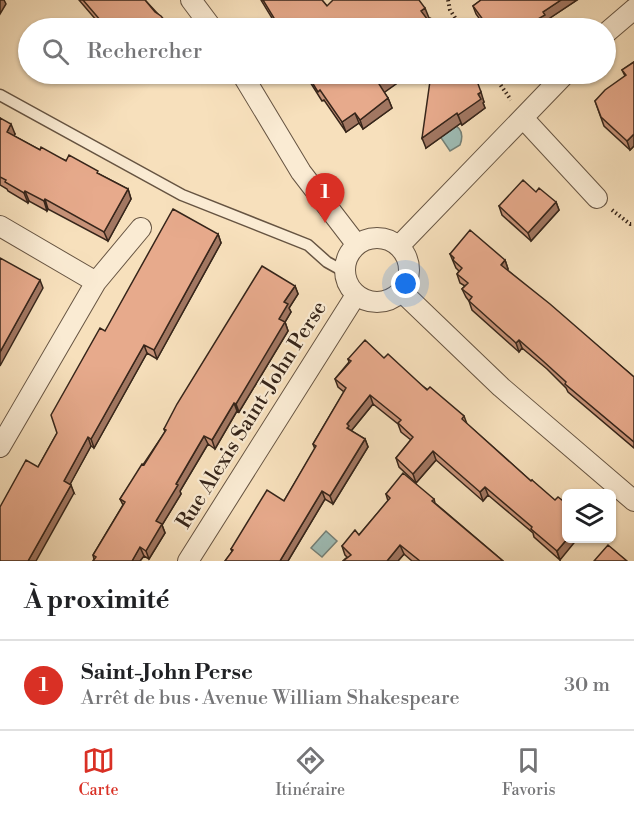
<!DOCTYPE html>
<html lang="fr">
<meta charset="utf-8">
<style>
body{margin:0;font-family:"Libre Bodoni",serif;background:#f2f2f2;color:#202124}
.controls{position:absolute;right:18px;bottom:18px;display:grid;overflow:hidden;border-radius:9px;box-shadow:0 2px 4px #0004}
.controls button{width:54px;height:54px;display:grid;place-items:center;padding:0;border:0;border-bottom:2px solid #e0e0e0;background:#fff;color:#202124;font:30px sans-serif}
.you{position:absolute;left:406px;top:284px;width:21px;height:21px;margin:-15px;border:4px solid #fff;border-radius:50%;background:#1a73e8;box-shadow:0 0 0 9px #1a73e833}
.badge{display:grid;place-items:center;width:39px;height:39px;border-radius:50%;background:#d93025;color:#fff;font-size:20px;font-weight:700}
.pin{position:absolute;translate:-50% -50px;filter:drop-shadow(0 2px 3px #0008)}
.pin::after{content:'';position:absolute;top:32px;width:21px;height:18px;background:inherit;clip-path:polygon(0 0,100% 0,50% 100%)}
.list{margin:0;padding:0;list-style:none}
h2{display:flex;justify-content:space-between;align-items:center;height:78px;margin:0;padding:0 24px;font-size:26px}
h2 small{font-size:20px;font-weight:400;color:#757577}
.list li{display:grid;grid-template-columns:39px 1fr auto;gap:18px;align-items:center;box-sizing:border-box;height:90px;padding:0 24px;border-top:2px solid #e0e0e0}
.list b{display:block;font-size:22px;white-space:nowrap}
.list p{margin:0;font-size:20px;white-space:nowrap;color:#757577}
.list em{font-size:20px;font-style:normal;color:#757577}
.icon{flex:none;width:33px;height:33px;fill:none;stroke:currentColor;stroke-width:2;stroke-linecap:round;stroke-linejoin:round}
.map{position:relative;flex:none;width:634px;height:561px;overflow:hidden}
.search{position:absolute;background:#fff;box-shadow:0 2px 4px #0004;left:18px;right:18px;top:18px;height:66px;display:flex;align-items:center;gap:15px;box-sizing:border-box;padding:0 21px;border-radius:33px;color:#757577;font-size:22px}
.sheet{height:168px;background:#fff}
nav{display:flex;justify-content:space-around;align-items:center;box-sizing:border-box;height:84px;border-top:2px solid #e0e0e0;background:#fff;font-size:16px;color:#757577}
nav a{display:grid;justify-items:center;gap:3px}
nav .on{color:#d93025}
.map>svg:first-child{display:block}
.water{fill:#9ebcb5;stroke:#748077;stroke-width:1.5}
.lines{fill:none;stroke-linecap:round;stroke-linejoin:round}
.service-casing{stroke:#665442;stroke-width:13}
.minor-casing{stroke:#665442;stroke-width:22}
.path{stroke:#36251a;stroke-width:4;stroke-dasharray:1.5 3;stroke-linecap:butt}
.service{stroke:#faebd3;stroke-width:10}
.minor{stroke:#faebd3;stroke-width:20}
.wall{fill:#c79278;stroke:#36251a;stroke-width:1.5}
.shaded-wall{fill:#a27762;stroke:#36251a;stroke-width:1.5}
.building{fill:#e7aa8c;stroke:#36251a;stroke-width:1.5}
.labels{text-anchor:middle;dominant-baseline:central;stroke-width:4.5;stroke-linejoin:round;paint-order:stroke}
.street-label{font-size:21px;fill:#36251a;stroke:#faebd3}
</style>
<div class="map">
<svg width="634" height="561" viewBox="0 0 634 561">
<rect width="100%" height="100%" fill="#f7e0bc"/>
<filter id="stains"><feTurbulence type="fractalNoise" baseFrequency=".00333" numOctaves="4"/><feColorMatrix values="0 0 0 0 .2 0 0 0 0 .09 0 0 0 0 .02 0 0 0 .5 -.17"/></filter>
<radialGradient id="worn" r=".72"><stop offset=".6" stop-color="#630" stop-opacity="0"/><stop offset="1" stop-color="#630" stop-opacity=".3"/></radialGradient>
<path class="water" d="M 439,117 C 453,124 467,127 460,145 L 450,151 L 431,123 Z
M 326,531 L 337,541 L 322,557 L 311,548 Z"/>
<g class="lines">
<g class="service-casing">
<path id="service" d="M 0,95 L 182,195 L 308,245 L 327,262 L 345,272"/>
</g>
<g class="minor-casing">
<path id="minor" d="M 191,0 L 212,28
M 606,33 L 634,9
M 242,74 L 301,172 L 357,245
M 523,118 L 597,198
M 0,226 L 96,282 L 0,447
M345 270a32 32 0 1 1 64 0a32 32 0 1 1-64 0Z
M 399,246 L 565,74
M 96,282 L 141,228
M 402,292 L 501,387 L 634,501
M 188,561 L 356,295"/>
</g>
<path class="path" d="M 448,0 L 450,10 L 462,28
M 493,74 L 511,100
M 612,210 L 630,224 L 634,224"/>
<use href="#service" class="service"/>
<use href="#minor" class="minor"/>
</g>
<path class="wall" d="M 79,0 L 145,0 L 171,28 L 103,28 Z
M 261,0 L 322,0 L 327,6 L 429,18 L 427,19 L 434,28 L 278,28 Z
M 481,0 L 577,0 L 547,20 L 548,23 L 539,28 L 486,28 L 476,14 L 473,6 Z
M 634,62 L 634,146 L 630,150 L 604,126 L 595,101 L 625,76 L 622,70 Z
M 305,74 L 410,74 L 384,92 L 388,98 L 392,108 L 363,129 L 359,123 L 346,132 L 324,100 L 322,101 Z
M 419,74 L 472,74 L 484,102 L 483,103 L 485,108 L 462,125 L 461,123 L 426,148 L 431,80 L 426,83 Z
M 0,118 L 15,134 L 14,136 L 40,150 L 99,174 L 128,189 L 131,199 L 108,241 L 48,209 L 47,211 L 29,201 L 28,203 L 8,191 L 7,189 L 0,185 Z
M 556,202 L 559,210 L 531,241 L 502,215 L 499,206 Z
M 218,234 L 221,243 L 157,359 L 147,353 L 94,448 L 91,446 L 70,484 L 74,493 L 38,467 L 57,433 L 105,331 Z
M 450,254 L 505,260 L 508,269 L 507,270 L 634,377 L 634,448 L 568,392 L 566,388 L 547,369 L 522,348 L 519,352 L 472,310 L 469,301 L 466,297 L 462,289 L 465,286 L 460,283 L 457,274 L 459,271 L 456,268 Z
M 295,286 L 298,294 L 289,308 L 291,312 L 285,322 L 288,331 L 239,412 L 237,411 L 215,449 L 208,444 L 180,491 L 181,494 L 162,525 L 165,533 L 149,559 L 144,556 L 140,561 L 93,561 L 94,559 L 93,555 L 123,505 L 120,499 L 165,432 L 164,429 Z
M 384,358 L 464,416 L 467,424 L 531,481 L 532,480 L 560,560 L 534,537 L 533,533 L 488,495 L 483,501 L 436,460 L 416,483 L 399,467 L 396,458 L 411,440 L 401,432 L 398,424 L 373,404 L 351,431 L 365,439 L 368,447 L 333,504 L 325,499 L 288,561 L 225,561 L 232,552 L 231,549 L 284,501 L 315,449 L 313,444 L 344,392 L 338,387 L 335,379 L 349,362 L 348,359 Z
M 386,494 L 434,499 L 435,503 L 503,561 L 412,561 L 404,554 L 398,561 L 343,561 L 347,557 L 345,555 L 342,546 L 359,535 L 388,501 Z"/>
<path class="shaded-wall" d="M 0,0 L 4,0 L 6,4 L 0,14 Z
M 561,0 L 577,0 L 547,20 L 548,23 L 539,28 L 528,28 L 531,23 L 543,12 Z
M 425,8 L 429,18 L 424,21 L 421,11 Z
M 139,74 L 146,74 L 141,78 Z
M 393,74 L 410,74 L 382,94 L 379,84 Z
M 422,74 L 435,74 L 436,76 L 426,83 Z
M 481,92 L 484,102 L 483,103 L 485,108 L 462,125 L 458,115 Z
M 388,98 L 392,108 L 363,129 L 360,120 Z
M 355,113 L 359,123 L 346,132 L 342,122 Z
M 457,113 L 461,123 L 426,148 L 422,138 Z
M 11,124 L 15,134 L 11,142 L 7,132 Z
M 634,134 L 634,146 L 630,150 L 627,141 Z
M 128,189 L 131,199 L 108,241 L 104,232 Z
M 25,191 L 29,201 L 28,203 L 24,193 Z
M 45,199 L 48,209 L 47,211 L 44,201 Z
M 556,202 L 559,210 L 531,241 L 528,233 Z
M 218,234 L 221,243 L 157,359 L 154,350 Z
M 505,260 L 508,269 L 504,274 L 501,265 Z
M 40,280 L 43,288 L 0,366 L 0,352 Z
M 295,286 L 298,294 L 289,308 L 291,312 L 285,322 L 288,331 L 239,412 L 236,404 L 279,319 L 284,302 Z
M 519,340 L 522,348 L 519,352 L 516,343 Z
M 144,345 L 147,353 L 94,448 L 91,439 Z
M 370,395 L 373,404 L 351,431 L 350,437 L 347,424 Z
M 234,403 L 237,411 L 215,449 L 212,440 Z
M 204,436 L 208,444 L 180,491 L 181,494 L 162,525 L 165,533 L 149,559 L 146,551 L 156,521 L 176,484 Z
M 88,437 L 91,446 L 67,490 L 64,481 Z
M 365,439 L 368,447 L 333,504 L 330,496 Z
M 433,451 L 436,460 L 416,483 L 413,474 Z
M 71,485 L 74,493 L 36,561 L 28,561 Z
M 485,487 L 488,495 L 483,501 L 480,492 Z
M 322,491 L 325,499 L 288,561 L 280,561 Z
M 568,538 L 578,538 L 560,560 L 557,551 Z
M 400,545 L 404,554 L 398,561 L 387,561 Z
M 140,547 L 144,556 L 140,561 L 132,561 Z"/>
<path class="building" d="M 83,0 L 145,0 L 155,12 L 161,16 L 171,28 L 107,28 Z
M 263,0 L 322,0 L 327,6 L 333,0 L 419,0 L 425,8 L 421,11 L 434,28 L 280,28 Z
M 481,0 L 561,0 L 543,12 L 545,15 L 531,23 L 532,25 L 528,28 L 489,28 L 473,6 Z
M 634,62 L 634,134 L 627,141 L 601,117 L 595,101 L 605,90 L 626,75 L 622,70 Z
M 307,74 L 393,74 L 379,84 L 388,98 L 360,120 L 355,113 L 342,122 L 320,90 L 318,92 Z
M 431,74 L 472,74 L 477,81 L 481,92 L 478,94 L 481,99 L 458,115 L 457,113 L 422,138 Z
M 0,118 L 11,124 L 7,132 L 40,150 L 41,147 L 66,161 L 69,155 L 98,171 L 97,173 L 128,189 L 104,232 L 45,199 L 44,201 L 25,191 L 24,193 L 5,182 L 6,180 L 0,177 Z
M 523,180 L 536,192 L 539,188 L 556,202 L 528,233 L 499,206 Z
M 173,209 L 218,234 L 154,350 L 144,345 L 91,439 L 88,437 L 64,481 L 71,485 L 28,561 L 0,561 L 0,507 L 26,460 L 38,467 L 57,433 L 51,415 L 100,328 L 105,331 Z
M 470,230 L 505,260 L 501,265 L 550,304 L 634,377 L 634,442 L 565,384 L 566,382 L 543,361 L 519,340 L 516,343 L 469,301 L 472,297 L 462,289 L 468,283 L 457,274 L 462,268 L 453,260 L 454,258 L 450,254 Z
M 0,258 L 40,280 L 0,352 Z
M 262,266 L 295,286 L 284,302 L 288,304 L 279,319 L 285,322 L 236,404 L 234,403 L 212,440 L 204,436 L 176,484 L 178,485 L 156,521 L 162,524 L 146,551 L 140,547 L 132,561 L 93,561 L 96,557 L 93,555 L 125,502 L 120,499 L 142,464 L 144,465 L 166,430 L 164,429 L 177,404 Z
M 365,340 L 384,358 L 388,354 L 427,390 L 430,387 L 464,416 L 462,419 L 531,481 L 532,480 L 555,500 L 558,497 L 567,504 L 567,538 L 568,538 L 557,551 L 531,529 L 532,527 L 485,487 L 480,492 L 433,451 L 413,474 L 396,458 L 413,437 L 398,423 L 401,420 L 370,395 L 347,424 L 349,426 L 347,428 L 365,439 L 330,496 L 322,491 L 280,561 L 225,561 L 233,550 L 231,549 L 267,490 L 284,501 L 316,446 L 313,444 L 346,388 L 335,379 L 351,361 L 348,359 Z
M 403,473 L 434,499 L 432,501 L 503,561 L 420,561 L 400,545 L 387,561 L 343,561 L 351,555 L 342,546 L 355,530 L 359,535 L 390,498 L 386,494 Z
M 608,545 L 627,561 L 594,561 Z"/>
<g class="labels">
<g class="street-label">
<text transform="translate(252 415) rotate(-58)">Rue Alexis Saint-John Perse</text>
</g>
</g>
<rect width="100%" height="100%" filter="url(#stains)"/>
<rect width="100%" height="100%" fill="url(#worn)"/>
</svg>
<div class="controls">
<button><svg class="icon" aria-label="layers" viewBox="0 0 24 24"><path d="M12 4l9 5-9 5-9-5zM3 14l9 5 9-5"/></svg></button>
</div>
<div class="you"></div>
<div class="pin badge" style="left:325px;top:223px">1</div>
<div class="search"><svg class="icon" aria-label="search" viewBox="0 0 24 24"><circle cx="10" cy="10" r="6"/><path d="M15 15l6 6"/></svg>Rechercher</div>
</div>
<section class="sheet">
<h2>À proximité<small></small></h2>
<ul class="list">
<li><span class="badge">1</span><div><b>Saint-John Perse</b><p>Arrêt de bus · Avenue William Shakespeare</p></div><em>30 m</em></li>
</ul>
</section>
<nav>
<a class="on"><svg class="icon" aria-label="map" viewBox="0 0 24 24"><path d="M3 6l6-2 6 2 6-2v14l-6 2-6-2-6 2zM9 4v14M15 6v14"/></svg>Carte</a>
<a><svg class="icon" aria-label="directions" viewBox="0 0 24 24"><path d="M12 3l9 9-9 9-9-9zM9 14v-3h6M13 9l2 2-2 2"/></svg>Itinéraire</a>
<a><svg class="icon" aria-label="saved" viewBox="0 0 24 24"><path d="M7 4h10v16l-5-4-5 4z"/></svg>Favoris</a>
</nav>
